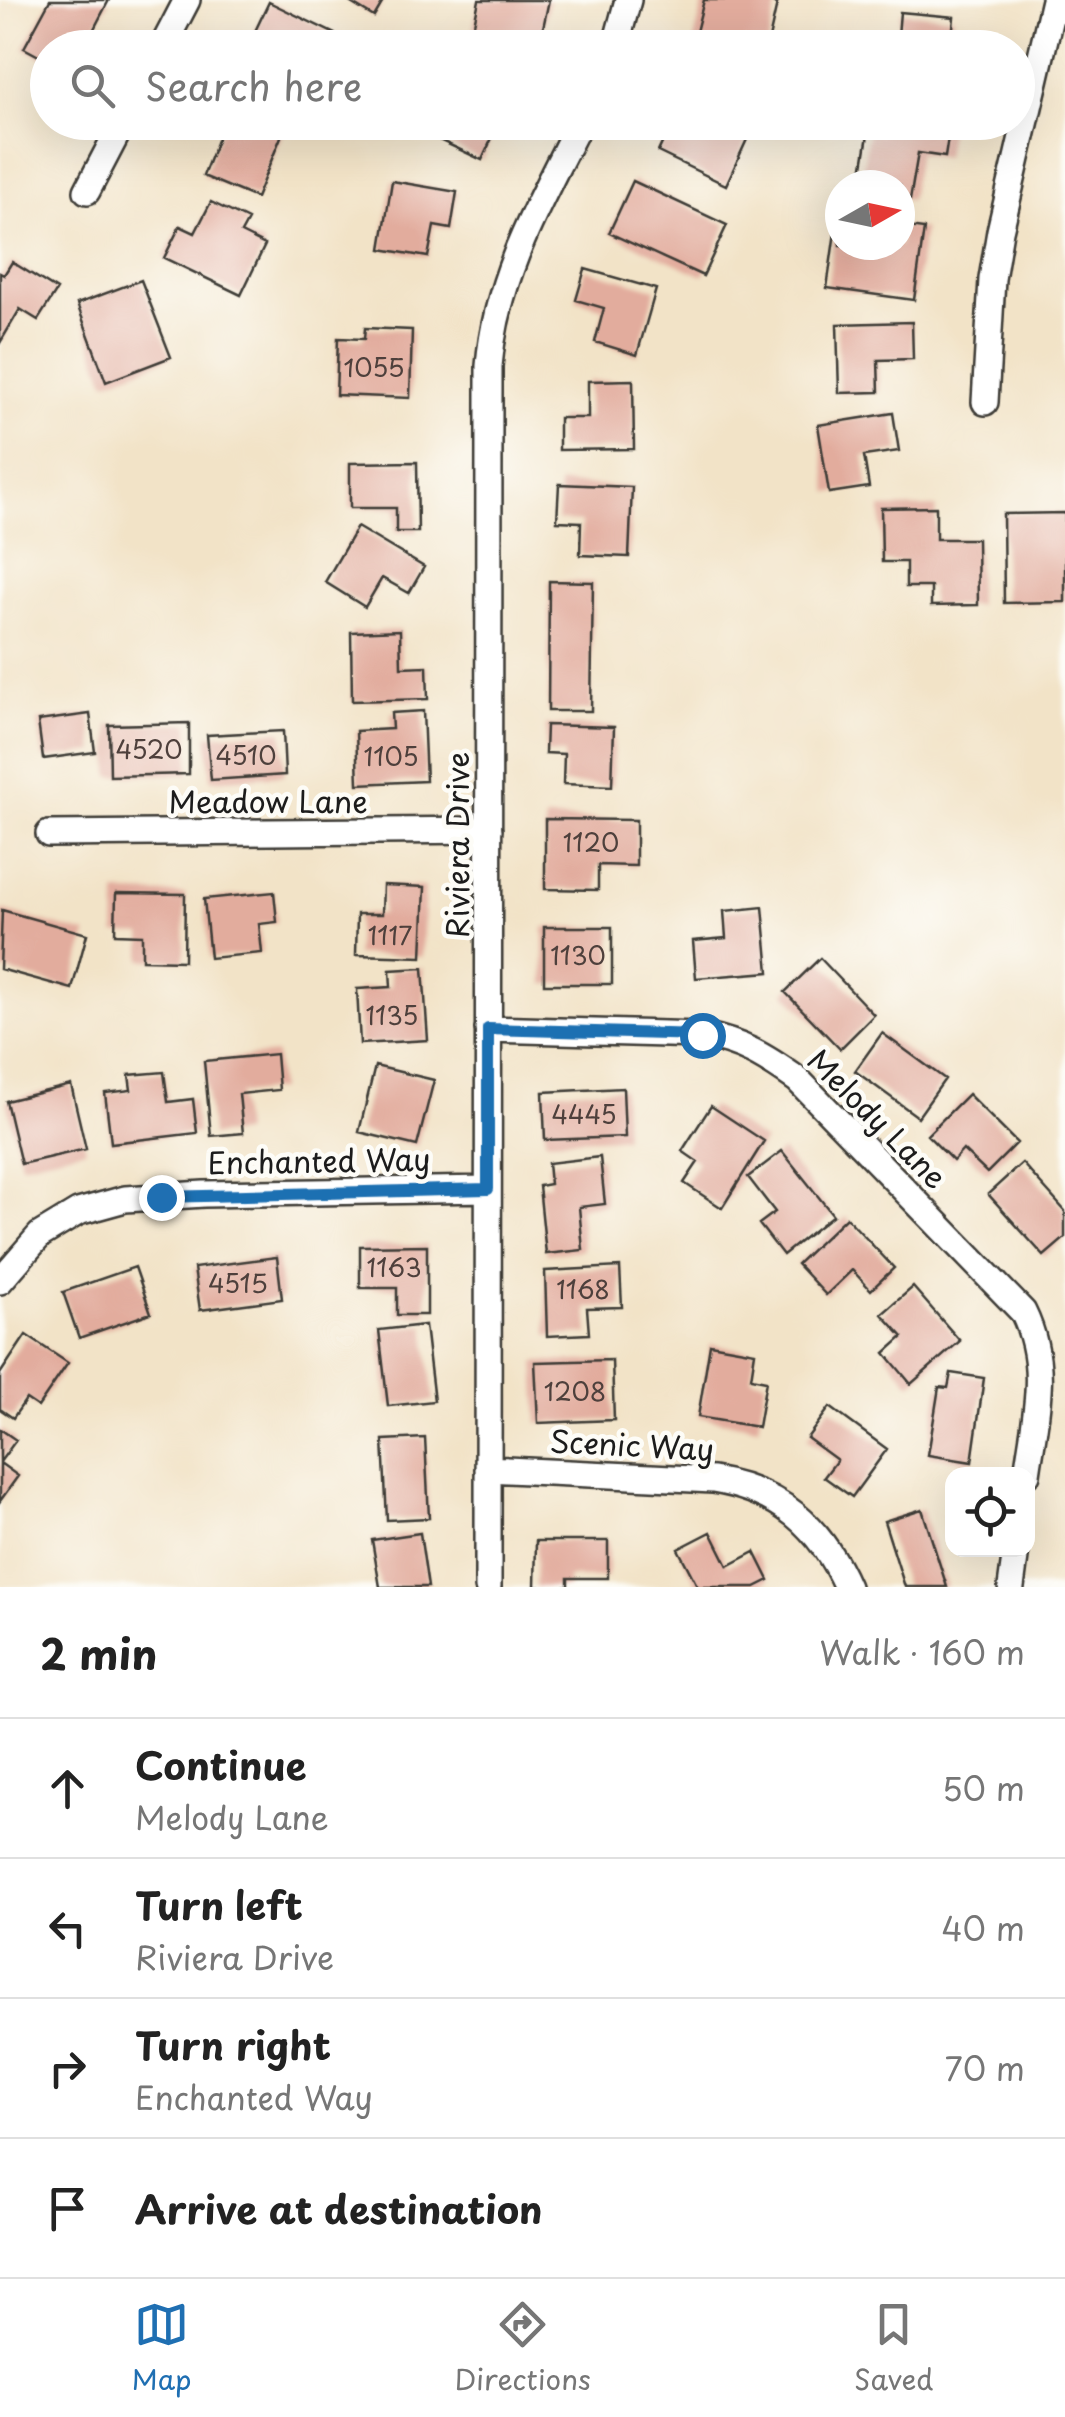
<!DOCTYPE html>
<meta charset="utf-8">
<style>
body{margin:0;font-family:"Playpen Sans",sans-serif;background:#f2f2f2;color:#222}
.controls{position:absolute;right:30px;bottom:30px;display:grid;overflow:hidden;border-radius:20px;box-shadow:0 10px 40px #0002}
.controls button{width:90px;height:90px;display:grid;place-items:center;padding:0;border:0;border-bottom:2px solid #e0e0e0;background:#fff;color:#222;font:50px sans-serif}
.compass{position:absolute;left:825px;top:170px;width:90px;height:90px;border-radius:50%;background:#fff;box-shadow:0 10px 40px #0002;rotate:81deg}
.stop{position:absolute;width:30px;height:30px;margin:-22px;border:8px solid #1f6fb2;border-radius:50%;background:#fff}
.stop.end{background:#1f6fb2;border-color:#fff;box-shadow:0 2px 10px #0008}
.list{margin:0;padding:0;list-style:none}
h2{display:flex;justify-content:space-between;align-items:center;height:130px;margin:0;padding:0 40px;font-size:42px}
h2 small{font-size:32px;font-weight:400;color:#767676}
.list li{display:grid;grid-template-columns:65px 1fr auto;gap:30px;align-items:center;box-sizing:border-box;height:140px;padding:0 40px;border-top:2px solid #e0e0e0}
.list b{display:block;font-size:38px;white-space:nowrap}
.list p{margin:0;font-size:32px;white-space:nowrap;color:#767676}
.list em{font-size:32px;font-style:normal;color:#767676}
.icon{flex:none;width:55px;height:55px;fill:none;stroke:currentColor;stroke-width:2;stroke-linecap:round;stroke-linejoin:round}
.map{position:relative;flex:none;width:1065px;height:1587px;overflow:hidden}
.search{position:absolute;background:#fff;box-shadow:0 10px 40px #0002;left:30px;right:30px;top:30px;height:110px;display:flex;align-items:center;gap:25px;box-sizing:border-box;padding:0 35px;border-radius:55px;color:#767676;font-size:38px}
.sheet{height:690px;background:#fff}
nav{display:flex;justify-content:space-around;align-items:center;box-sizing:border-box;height:140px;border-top:2px solid #e0e0e0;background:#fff;font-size:28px;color:#767676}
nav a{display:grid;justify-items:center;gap:5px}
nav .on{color:#1f6fb2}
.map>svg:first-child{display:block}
.building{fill:#e2ac9d}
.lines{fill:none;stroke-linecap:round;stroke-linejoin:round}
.minor-casing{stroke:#3c3a36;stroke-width:30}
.minor{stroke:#fff;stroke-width:25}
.route{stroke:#1f6fb2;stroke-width:12}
.labels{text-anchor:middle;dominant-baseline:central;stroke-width:9;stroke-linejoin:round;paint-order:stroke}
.number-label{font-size:25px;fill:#4e403c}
.street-label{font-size:30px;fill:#1c1c1c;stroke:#fdfcf7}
</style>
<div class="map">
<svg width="1065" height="1587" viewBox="0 0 1065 1587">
<rect width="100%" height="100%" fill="#fdfcf7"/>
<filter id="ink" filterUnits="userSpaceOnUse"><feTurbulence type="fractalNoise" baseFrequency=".01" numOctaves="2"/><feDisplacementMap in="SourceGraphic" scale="20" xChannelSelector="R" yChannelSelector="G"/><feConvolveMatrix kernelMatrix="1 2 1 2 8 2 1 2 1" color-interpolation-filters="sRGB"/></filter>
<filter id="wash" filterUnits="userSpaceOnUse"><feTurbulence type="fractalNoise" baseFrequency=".0048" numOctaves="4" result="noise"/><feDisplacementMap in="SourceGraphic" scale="40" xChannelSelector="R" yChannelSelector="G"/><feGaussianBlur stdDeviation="2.25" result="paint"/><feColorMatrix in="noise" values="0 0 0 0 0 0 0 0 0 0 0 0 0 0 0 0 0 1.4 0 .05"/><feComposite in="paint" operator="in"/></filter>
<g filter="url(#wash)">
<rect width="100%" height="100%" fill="#f2e3c7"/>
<g id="blocks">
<path class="building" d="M 50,0 L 109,0 L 84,48 L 48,48 L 48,61 L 24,48 Z
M 346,0 L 384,0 L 374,17 Z
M 479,0 L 549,0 L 540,42 L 473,29 Z
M 704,0 L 760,0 L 777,4 L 767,48 L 692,48 Z
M 269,2 L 347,40 L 344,48 L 247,48 Z
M 900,12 L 954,17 L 951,48 L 897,48 Z
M 287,122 L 256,198 L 203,176 L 221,130 L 204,122 Z
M 411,122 L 482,122 L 496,129 L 482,160 L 409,126 Z
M 672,122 L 700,134 L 706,122 L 755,122 L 726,185 L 658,152 Z
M 870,122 L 950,125 L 945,157 L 918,153 L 910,200 L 900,198 L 900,185 L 860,185 Z
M 392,181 L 457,192 L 451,229 L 434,226 L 428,257 L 381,249 Z
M 633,181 L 727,225 L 703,276 L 609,233 Z
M 211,202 L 248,220 L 241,233 L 265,245 L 241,295 L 164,258 L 180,226 L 195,233 Z
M 838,211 L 840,245 L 900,245 L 900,226 L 924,229 L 914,300 L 827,288 Z
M 12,262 L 57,290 L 38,320 L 20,309 L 0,343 L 0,273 L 4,275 Z
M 585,269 L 656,289 L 637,355 L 595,342 L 604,308 L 576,300 Z
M 141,280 L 171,357 L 106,382 L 77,304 Z
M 912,322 L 913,359 L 878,360 L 879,392 L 839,393 L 837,324 Z
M 365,328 L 412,330 L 410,398 L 336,395 L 338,338 L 364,339 Z
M 633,380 L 634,449 L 559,450 L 559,418 L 588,418 L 588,381 Z
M 893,413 L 899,451 L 864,456 L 869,487 L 829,493 L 818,425 Z
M 417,462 L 418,532 L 396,532 L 396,508 L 350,508 L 350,463 Z
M 559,484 L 632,487 L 629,557 L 580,555 L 581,522 L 557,521 Z
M 936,507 L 936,539 L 977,539 L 978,605 L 931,606 L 931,587 L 906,587 L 906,562 L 882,562 L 881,508 Z
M 1065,513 L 1065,602 L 1004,603 L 1003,514 Z
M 357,527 L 424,567 L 409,593 L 382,578 L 365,607 L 325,582 Z
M 549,581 L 593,582 L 591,711 L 548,711 Z
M 400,630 L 401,667 L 427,666 L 428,699 L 352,701 L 351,632 Z
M 423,711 L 426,781 L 358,784 L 356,731 L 392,729 L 391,713 Z
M 90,714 L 95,752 L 43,759 L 38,721 Z
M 189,723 L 189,774 L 110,776 L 109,725 Z
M 546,725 L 614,727 L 612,786 L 563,784 L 564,754 L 545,753 Z
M 283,731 L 285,775 L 211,780 L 207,735 Z
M 545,819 L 636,820 L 636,866 L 598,865 L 598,890 L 545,889 Z
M 383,885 L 425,887 L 422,957 L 356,955 L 357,914 L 382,914 Z
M 274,892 L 277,922 L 259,924 L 262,953 L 210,958 L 204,899 Z
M 116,893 L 185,894 L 184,961 L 142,960 L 142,935 L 115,934 Z
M 763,907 L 769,972 L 696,978 L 693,941 L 726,938 L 724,911 Z
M 2,910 L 87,934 L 72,989 L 0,969 Z
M 544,927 L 612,927 L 612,984 L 544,984 Z
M 820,958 L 874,1015 L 840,1049 L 785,992 Z
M 423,968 L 428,1040 L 360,1044 L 357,989 L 391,987 L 390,970 Z
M 882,1033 L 945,1079 L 918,1117 L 855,1071 Z
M 276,1054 L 279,1090 L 239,1094 L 243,1133 L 211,1136 L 204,1061 Z
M 375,1066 L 434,1080 L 417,1146 L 359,1132 Z
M 164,1072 L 168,1102 L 193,1099 L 197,1133 L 111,1143 L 105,1093 L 131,1090 L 129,1075 Z
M 71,1085 L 86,1149 L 21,1164 L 6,1101 Z
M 623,1088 L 625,1137 L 545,1140 L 543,1092 Z
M 968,1094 L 1017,1143 L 987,1173 L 963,1150 L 953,1161 L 927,1135 Z
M 711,1106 L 764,1141 L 722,1208 L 684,1183 L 698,1162 L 682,1151 Z
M 782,1151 L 833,1215 L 783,1255 L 759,1224 L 775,1212 L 748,1177 Z
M 600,1157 L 605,1204 L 579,1207 L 583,1250 L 546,1254 L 539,1186 L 550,1184 L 548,1163 Z
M 1022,1163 L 1065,1211 L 1065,1238 L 1044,1256 L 988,1194 Z
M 846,1217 L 894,1268 L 871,1290 L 852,1270 L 826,1295 L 797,1264 Z
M 427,1245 L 427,1315 L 397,1315 L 397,1288 L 360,1288 L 360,1246 Z
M 277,1257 L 282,1299 L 200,1310 L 194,1268 Z
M 135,1267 L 151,1313 L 79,1338 L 63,1292 Z
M 620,1267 L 622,1307 L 587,1308 L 589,1334 L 547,1336 L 545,1271 Z
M 913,1287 L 960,1341 L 911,1384 L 885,1353 L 903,1337 L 882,1314 Z
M 425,1325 L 434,1401 L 388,1406 L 379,1330 Z
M 26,1335 L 68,1363 L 38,1407 L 26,1399 L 13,1418 L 0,1409 L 0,1374 Z
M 710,1344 L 755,1352 L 751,1378 L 766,1381 L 758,1427 L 698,1417 Z
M 612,1360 L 614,1420 L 538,1423 L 535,1362 Z
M 951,1373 L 984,1378 L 972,1462 L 928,1455 L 939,1387 L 948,1388 Z
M 830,1407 L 887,1449 L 852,1497 L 824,1477 L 837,1460 L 807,1438 Z
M 0,1429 L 16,1440 L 0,1462 Z
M 425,1438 L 429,1518 L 387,1520 L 383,1440 Z
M 0,1463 L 18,1476 L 0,1501 Z
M 922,1509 L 947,1587 L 905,1587 L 884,1521 Z
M 711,1532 L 728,1566 L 755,1552 L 769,1580 L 755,1587 L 698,1587 L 678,1549 Z
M 420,1533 L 428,1587 L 380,1587 L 372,1540 Z
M 536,1541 L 608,1541 L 608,1578 L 568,1578 L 568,1587 L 535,1587 Z"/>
</g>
</g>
<g filter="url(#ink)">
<use href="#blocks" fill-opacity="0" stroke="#3c3a36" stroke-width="2.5"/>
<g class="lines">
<g class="minor-casing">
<path id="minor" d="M 162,48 L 187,0
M 615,48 L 628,0
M 87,191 L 123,122
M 985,402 L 992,279 L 1000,231 L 1054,0
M 49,834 L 489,830
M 488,1029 L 702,1035 C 743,1043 764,1056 798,1080 L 1023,1312 C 1050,1367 1035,1416 1027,1474
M 0,1281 L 40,1235 L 78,1212 L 125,1199 L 204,1194 L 488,1189
M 488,1469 L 713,1480 C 780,1491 820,1526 847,1587
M 488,1587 L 489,366 C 496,276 540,201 580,122
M 1011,1587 L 1016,1550"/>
</g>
<use href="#minor" class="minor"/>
</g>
</g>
<g class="lines" filter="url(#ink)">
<path class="route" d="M 161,1197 L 488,1189 L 488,1029 L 702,1035"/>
</g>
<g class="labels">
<g class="number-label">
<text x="374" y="367">1055</text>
<text x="149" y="749">4520</text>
<text x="246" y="755">4510</text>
<text x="391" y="756">1105</text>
<text x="591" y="842">1120</text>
<text x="390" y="935">1117</text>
<text x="578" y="955">1130</text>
<text x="392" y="1015">1135</text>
<text x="584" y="1114">4445</text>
<text x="394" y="1267">1163</text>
<text x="238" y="1283">4515</text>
<text x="583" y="1289">1168</text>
<text x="575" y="1391">1208</text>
</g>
<g class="street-label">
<text x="268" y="800">Meadow Lane</text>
<text transform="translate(456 845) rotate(-90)">Riviera Drive</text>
<text transform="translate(878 1118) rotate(45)">Melody Lane</text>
<text transform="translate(319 1160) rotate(-1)">Enchanted Way</text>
<text transform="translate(632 1444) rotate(3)">Scenic Way</text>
</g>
</g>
</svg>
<div class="controls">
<button><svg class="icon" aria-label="locate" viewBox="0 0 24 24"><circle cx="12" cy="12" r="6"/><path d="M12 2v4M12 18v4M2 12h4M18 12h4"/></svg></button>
</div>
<svg class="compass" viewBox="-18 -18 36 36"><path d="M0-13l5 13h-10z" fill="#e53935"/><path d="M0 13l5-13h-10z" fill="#767676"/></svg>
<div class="stop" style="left:702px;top:1035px"></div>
<div class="stop end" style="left:161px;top:1197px"></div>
<div class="search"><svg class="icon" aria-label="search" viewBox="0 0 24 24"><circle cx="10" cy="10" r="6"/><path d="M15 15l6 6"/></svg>Search here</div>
</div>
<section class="sheet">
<h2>2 min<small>Walk · 160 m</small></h2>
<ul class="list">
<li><svg class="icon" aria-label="ahead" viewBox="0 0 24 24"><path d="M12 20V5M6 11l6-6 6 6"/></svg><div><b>Continue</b><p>Melody Lane</p></div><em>50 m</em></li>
<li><svg class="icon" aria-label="left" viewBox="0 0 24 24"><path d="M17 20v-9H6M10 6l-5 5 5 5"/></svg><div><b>Turn left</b><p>Riviera Drive</p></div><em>40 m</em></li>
<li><svg class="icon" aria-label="right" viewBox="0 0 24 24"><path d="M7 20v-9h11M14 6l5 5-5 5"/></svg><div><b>Turn right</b><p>Enchanted Way</p></div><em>70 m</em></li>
<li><svg class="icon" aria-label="arrive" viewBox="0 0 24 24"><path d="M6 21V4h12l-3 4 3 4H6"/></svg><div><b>Arrive at destination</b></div></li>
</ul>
</section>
<nav>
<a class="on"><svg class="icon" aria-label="map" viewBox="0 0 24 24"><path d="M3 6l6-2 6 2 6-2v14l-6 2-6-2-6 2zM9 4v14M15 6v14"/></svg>Map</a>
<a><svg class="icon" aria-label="directions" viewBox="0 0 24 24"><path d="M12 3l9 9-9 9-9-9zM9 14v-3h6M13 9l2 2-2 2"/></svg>Directions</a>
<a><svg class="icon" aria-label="saved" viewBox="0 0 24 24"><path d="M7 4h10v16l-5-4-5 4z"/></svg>Saved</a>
</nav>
